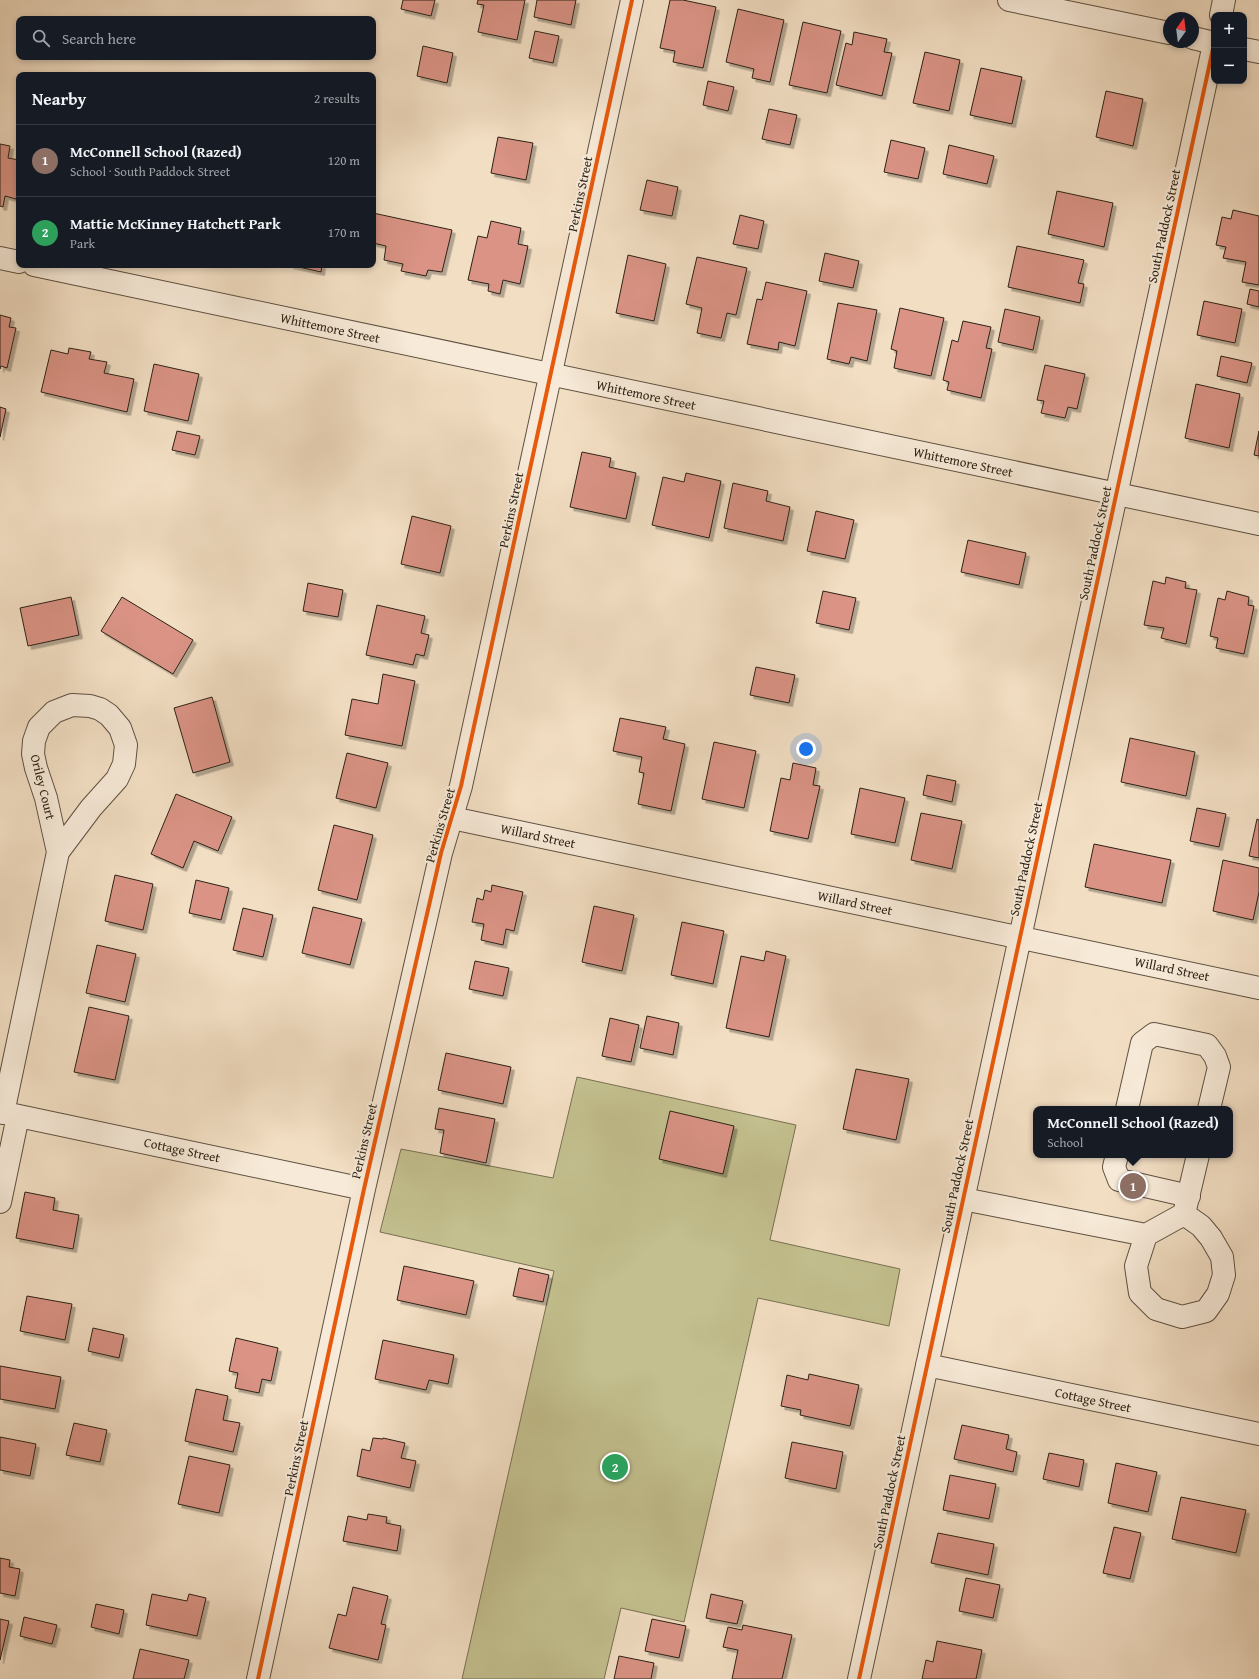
<!DOCTYPE html>
<meta charset="utf-8">
<style>
body{margin:0;font-family:"Gentium Book Plus",serif;background:#242831;color:#f1f3f6}
.controls{position:absolute;right:12px;top:12px;display:grid;overflow:hidden;border-radius:8px;box-shadow:0 2px 6px #0003}
.controls button{width:36px;height:36px;display:grid;place-items:center;padding:0;border:0;border-bottom:1px solid #363941;background:#171b24;color:#f1f3f6;font:20px sans-serif}
.compass{position:absolute;left:1163px;top:12px;width:36px;height:36px;border-radius:50%;background:#171b24;box-shadow:0 2px 6px #0003;rotate:14deg}
.you{position:absolute;left:806px;top:749px;width:14px;height:14px;margin:-10px;border:3px solid #fff;border-radius:50%;background:#1a73e8;box-shadow:0 0 0 6px #1a73e833}
.badge{display:grid;place-items:center;width:26px;height:26px;border-radius:50%;background:#c59692;color:#fff;font-size:13px;font-weight:700}
.pin{position:absolute;translate:-50% -50%;border:2px solid #fff;box-shadow:0 1px 4px #0006}
.popup{position:absolute;left:1033px;top:1106px;width:200px;height:52px;box-sizing:border-box;display:grid;place-content:center;border-radius:8px;background:#171b24;filter:drop-shadow(0 1px 3px #0005);font-size:13px;white-space:nowrap;color:#9ea1a6}
.popup b{font-size:15px;color:#f1f3f6}
.popup::after{content:'';position:absolute;left:50%;top:100%;margin-left:-8px;border:8px solid transparent;border-top-color:#171b24}
.list{margin:0;padding:0;list-style:none}
h2{display:flex;justify-content:space-between;align-items:center;height:52px;margin:0;padding:0 16px;font-size:17px}
h2 small{font-size:13px;font-weight:400;color:#9ea1a6}
.list li{display:grid;grid-template-columns:26px 1fr auto;gap:12px;align-items:center;box-sizing:border-box;height:72px;padding:0 16px;border-top:1px solid #363941}
.list b{display:block;font-size:15px;white-space:nowrap}
.list p{margin:0;font-size:13px;white-space:nowrap;color:#9ea1a6}
.list em{font-size:13px;font-style:normal;color:#9ea1a6}
.icon{flex:none;width:22px;height:22px;fill:none;stroke:currentColor;stroke-width:2;stroke-linecap:round;stroke-linejoin:round}
.map{position:relative;flex:none;width:1259px;height:1679px;overflow:hidden}
.search{position:absolute;background:#171b24;box-shadow:0 2px 6px #0003;left:16px;top:16px;width:360px;height:44px;display:flex;align-items:center;gap:10px;box-sizing:border-box;padding:0 14px;border-radius:8px;color:#9ea1a6;font-size:15px}
.panel{position:absolute;background:#171b24;box-shadow:0 2px 6px #0003;left:16px;top:72px;width:360px;height:196px;border-radius:8px}
.map>svg:first-child{display:block}
.green{fill:#c3bf8e;stroke:#787052}
.building{fill:#da9385;stroke:#2c2216;filter:url(#shadow)}
.lines{fill:none;stroke-linecap:round;stroke-linejoin:round}
.minor-casing{stroke:#5e5141;stroke-width:24}
.minor{stroke:#f7ead8;stroke-width:22}
.cycleway-casing{stroke:#f7ead8;stroke-width:6}
.cycleway{stroke:#e8590c;stroke-width:4}
.labels{text-anchor:middle;dominant-baseline:central;stroke-width:4;stroke-linejoin:round;paint-order:stroke}
.street-label{font-size:13px;fill:#2c2216;stroke:#f7ead8}
</style>
<div class="map">
<svg width="1259" height="1679" viewBox="0 0 1259 1679">
<defs>
<filter id="shadow"><feDropShadow dx="3.5" dy="3.5" stdDeviation="0" flood-color="#0004"/></filter>
</defs>
<rect width="100%" height="100%" fill="#f2dec3"/>
<filter id="stains"><feTurbulence type="fractalNoise" baseFrequency=".005" numOctaves="4"/><feColorMatrix values="0 0 0 0 .2 0 0 0 0 .09 0 0 0 0 .02 0 0 0 .5 -.17"/></filter>
<radialGradient id="worn" r=".72"><stop offset=".6" stop-color="#630" stop-opacity="0"/><stop offset="1" stop-color="#630" stop-opacity=".3"/></radialGradient>
<path class="green" d="M 577,1077 L 796,1125 L 770,1240 L 900,1269 L 889,1326 L 758,1298 L 684,1622 L 621,1608 L 604,1679 L 462,1679 L 554,1271 L 380,1232 L 401,1149 L 553,1178 Z"/>
<path class="building" d="M 403,0 L 435,0 L 431,16 L 401,9 Z
M 478,0 L 525,0 L 517,40 L 478,32 L 484,5 L 477,4 Z
M 537,0 L 576,0 L 571,25 L 534,17 Z
M 670,0 L 683,0 L 716,7 L 703,68 L 673,62 L 675,51 L 660,48 Z
M 738,9 L 784,20 L 770,82 L 752,78 L 754,69 L 726,62 Z
M 803,22 L 841,31 L 827,93 L 789,85 Z
M 535,31 L 559,36 L 553,63 L 529,58 Z
M 854,32 L 887,39 L 884,52 L 892,53 L 882,96 L 836,85 L 846,43 L 852,45 Z
M 423,46 L 453,53 L 447,83 L 417,76 Z
M 925,52 L 960,60 L 949,111 L 913,103 Z
M 981,68 L 1022,77 L 1012,124 L 970,115 Z
M 708,81 L 734,87 L 728,111 L 703,105 Z
M 1106,91 L 1143,99 L 1133,146 L 1096,137 Z
M 769,109 L 797,115 L 790,145 L 762,139 Z
M 498,137 L 533,143 L 526,180 L 491,173 Z
M 891,140 L 925,148 L 918,179 L 884,172 Z
M 0,144 L 10,146 L 8,158 L 19,160 L 19,187 L 16,199 L 5,196 L 3,207 L 0,206 Z
M 949,145 L 994,156 L 987,184 L 943,174 Z
M 647,180 L 678,187 L 672,216 L 640,210 Z
M 1057,191 L 1113,203 L 1104,247 L 1048,234 Z
M 1233,210 L 1259,216 L 1259,285 L 1242,282 L 1246,262 L 1223,258 L 1226,247 L 1216,245 L 1222,217 L 1231,219 Z
M 373,213 L 452,230 L 442,272 L 428,270 L 426,276 L 401,271 L 403,264 L 384,260 L 386,246 L 373,243 Z
M 740,215 L 764,221 L 758,249 L 733,244 Z
M 491,221 L 521,228 L 518,244 L 528,246 L 520,284 L 503,280 L 500,294 L 488,291 L 489,284 L 468,280 L 478,236 L 487,238 Z
M 1017,246 L 1084,260 L 1078,283 L 1084,284 L 1080,303 L 1008,287 Z
M 825,253 L 859,261 L 853,288 L 819,281 Z
M 628,255 L 666,264 L 654,321 L 616,313 Z
M 697,257 L 747,268 L 736,315 L 727,313 L 721,338 L 697,333 L 702,308 L 686,304 Z
M 290,265 L 322,265 L 321,272 Z
M 766,282 L 807,291 L 795,346 L 779,342 L 778,350 L 747,344 L 757,299 L 762,300 Z
M 1250,289 L 1259,291 L 1259,307 L 1247,304 Z
M 1204,301 L 1242,309 L 1235,343 L 1197,335 Z
M 838,303 L 877,310 L 867,361 L 851,357 L 849,364 L 827,359 Z
M 900,308 L 944,318 L 931,376 L 894,368 L 897,351 L 891,349 Z
M 1005,309 L 1040,317 L 1033,350 L 998,342 Z
M 0,315 L 11,318 L 9,327 L 16,328 L 7,368 L 1,366 L 0,369 Z
M 963,321 L 991,327 L 986,348 L 992,349 L 981,398 L 947,390 L 949,382 L 943,380 L 952,340 L 958,342 Z
M 69,348 L 91,352 L 89,359 L 107,362 L 104,373 L 134,379 L 127,412 L 41,392 L 51,350 L 68,354 Z
M 1221,356 L 1252,363 L 1247,383 L 1217,376 Z
M 154,364 L 199,374 L 188,421 L 144,411 Z
M 1045,365 L 1085,374 L 1077,409 L 1068,407 L 1065,418 L 1041,413 L 1044,401 L 1037,400 Z
M 1196,384 L 1240,394 L 1229,448 L 1185,438 Z
M 0,407 L 6,409 L 0,437 Z
M 177,431 L 200,436 L 195,455 L 172,450 Z
M 1259,431 L 1259,456 L 1254,455 Z
M 582,452 L 611,458 L 609,467 L 636,473 L 626,519 L 570,507 Z
M 686,473 L 721,481 L 709,538 L 652,525 L 663,477 L 684,482 Z
M 733,483 L 768,491 L 766,501 L 790,507 L 783,541 L 724,528 Z
M 816,511 L 854,520 L 845,559 L 807,551 Z
M 412,516 L 451,526 L 440,573 L 401,564 Z
M 968,540 L 1026,553 L 1019,585 L 961,572 Z
M 1166,577 L 1186,582 L 1185,588 L 1197,590 L 1186,644 L 1161,638 L 1164,628 L 1144,625 L 1153,581 L 1165,584 Z
M 308,583 L 343,590 L 338,617 L 303,611 Z
M 823,591 L 856,598 L 849,630 L 816,623 Z
M 1227,591 L 1249,597 L 1248,605 L 1254,606 L 1244,654 L 1216,648 L 1218,638 L 1210,636 L 1218,598 L 1225,600 Z
M 71,597 L 79,635 L 28,646 L 20,608 Z
M 122,597 L 193,640 L 173,674 L 101,631 Z
M 377,605 L 425,616 L 421,633 L 429,635 L 424,656 L 416,654 L 413,665 L 366,655 Z
M 756,667 L 795,675 L 789,703 L 750,695 Z
M 383,674 L 415,681 L 402,746 L 345,735 L 352,699 L 378,704 Z
M 212,697 L 230,762 L 193,773 L 174,708 Z
M 620,718 L 666,727 L 663,739 L 685,744 L 671,811 L 638,804 L 644,773 L 639,772 L 642,757 L 613,751 Z
M 1130,738 L 1195,752 L 1186,796 L 1121,782 Z
M 714,742 L 756,751 L 744,808 L 702,799 Z
M 347,753 L 388,763 L 376,808 L 336,798 Z
M 793,763 L 816,768 L 813,785 L 820,786 L 808,839 L 770,831 L 781,778 L 790,780 Z
M 927,775 L 956,781 L 952,802 L 923,795 Z
M 860,788 L 905,798 L 895,843 L 851,834 Z
M 176,794 L 232,817 L 218,851 L 194,841 L 183,868 L 151,854 Z
M 1197,808 L 1226,814 L 1219,847 L 1190,841 Z
M 921,813 L 962,821 L 952,869 L 911,860 Z
M 1257,819 L 1259,820 L 1259,858 L 1249,856 Z
M 334,825 L 373,835 L 357,900 L 318,890 Z
M 1094,844 L 1171,860 L 1162,903 L 1085,887 Z
M 1223,860 L 1259,868 L 1259,892 L 1253,920 L 1213,911 Z
M 115,875 L 153,884 L 143,930 L 105,921 Z
M 196,880 L 229,888 L 221,920 L 189,913 Z
M 492,885 L 523,892 L 514,931 L 506,929 L 503,945 L 481,940 L 484,924 L 472,922 L 477,898 L 483,900 L 485,890 L 491,892 Z
M 594,906 L 634,915 L 622,971 L 582,962 Z
M 313,907 L 362,919 L 350,965 L 302,953 Z
M 243,908 L 273,915 L 263,957 L 233,950 Z
M 682,922 L 724,931 L 713,984 L 671,975 Z
M 97,945 L 136,954 L 125,1002 L 86,993 Z
M 766,951 L 786,956 L 769,1037 L 726,1028 L 741,956 L 764,961 Z
M 475,961 L 509,968 L 503,996 L 469,989 Z
M 89,1007 L 129,1016 L 115,1080 L 74,1072 Z
M 647,1016 L 679,1023 L 673,1055 L 640,1048 Z
M 610,1018 L 639,1025 L 631,1062 L 602,1056 Z
M 446,1053 L 511,1067 L 503,1104 L 438,1090 Z
M 856,1069 L 909,1079 L 896,1140 L 843,1129 Z
M 439,1108 L 495,1119 L 486,1163 L 440,1153 L 444,1130 L 435,1129 Z
M 670,1111 L 734,1126 L 723,1174 L 659,1159 Z
M 25,1192 L 55,1198 L 53,1210 L 79,1215 L 73,1249 L 16,1238 Z
M 404,1266 L 474,1281 L 466,1315 L 397,1300 Z
M 519,1268 L 549,1275 L 543,1302 L 513,1296 Z
M 27,1296 L 72,1304 L 65,1340 L 20,1331 Z
M 93,1328 L 124,1335 L 119,1358 L 88,1351 Z
M 236,1338 L 278,1348 L 271,1381 L 262,1379 L 259,1393 L 235,1388 L 238,1373 L 229,1371 Z
M 383,1340 L 454,1355 L 448,1384 L 429,1380 L 426,1390 L 375,1379 Z
M 0,1366 L 61,1377 L 55,1409 L 0,1399 Z
M 809,1374 L 859,1385 L 850,1426 L 800,1415 L 801,1410 L 781,1406 L 787,1375 L 808,1380 Z
M 196,1389 L 228,1396 L 223,1420 L 240,1423 L 233,1452 L 185,1441 Z
M 74,1423 L 107,1430 L 100,1462 L 66,1455 Z
M 962,1425 L 1009,1435 L 1006,1449 L 1017,1452 L 1013,1472 L 954,1459 Z
M 0,1437 L 36,1444 L 30,1476 L 0,1470 Z
M 373,1438 L 383,1439 L 383,1438 L 405,1443 L 401,1458 L 416,1461 L 410,1488 L 357,1476 L 362,1449 L 370,1451 Z
M 792,1442 L 843,1452 L 836,1489 L 785,1478 Z
M 1049,1453 L 1084,1460 L 1079,1487 L 1043,1479 Z
M 189,1456 L 230,1465 L 219,1513 L 178,1504 Z
M 1116,1463 L 1157,1472 L 1148,1512 L 1108,1503 Z
M 950,1475 L 996,1484 L 989,1519 L 943,1510 Z
M 1181,1497 L 1246,1510 L 1236,1553 L 1172,1539 Z
M 368,1514 L 387,1517 L 386,1523 L 401,1526 L 397,1551 L 343,1541 L 348,1516 L 367,1520 Z
M 1114,1527 L 1141,1533 L 1130,1579 L 1103,1573 Z
M 938,1533 L 994,1544 L 988,1575 L 931,1563 Z
M 0,1558 L 10,1560 L 9,1567 L 20,1569 L 15,1596 L 0,1593 Z
M 966,1578 L 1000,1585 L 993,1618 L 959,1611 Z
M 353,1587 L 388,1596 L 381,1624 L 386,1625 L 378,1660 L 329,1648 L 338,1614 L 346,1616 Z
M 152,1594 L 187,1601 L 189,1594 L 206,1598 L 197,1636 L 146,1625 Z
M 711,1594 L 743,1601 L 737,1624 L 706,1618 Z
M 96,1604 L 124,1610 L 119,1634 L 91,1627 Z
M 24,1617 L 57,1625 L 52,1644 L 20,1636 Z
M 0,1619 L 9,1621 L 0,1660 Z
M 652,1619 L 686,1626 L 679,1658 L 645,1651 Z
M 743,1625 L 792,1635 L 782,1679 L 732,1679 L 738,1650 L 723,1647 L 728,1627 L 742,1630 Z
M 937,1641 L 982,1650 L 976,1679 L 922,1679 L 926,1660 L 933,1662 Z
M 140,1649 L 189,1660 L 184,1679 L 133,1679 Z
M 619,1656 L 654,1663 L 651,1679 L 614,1679 Z"/>
<g class="lines">
<g class="minor-casing">
<path id="minor" d="M 1009,0 L 1169,33
M 1221,15 L 1224,0
M 1193,38 L 1214,43
M 1244,49 L 1259,52
M 0,258 L 19,262
M 34,265 L 1259,524
M 452,818 L 1259,988
M 1127,1109 L 1142,1043 L 1154,1034 L 1207,1045 L 1215,1056 L 1219,1067 L 1209,1109
M 0,1112 L 364,1189
M 3,1113 L 58,852 L 91,808 L 117,779 L 124,764 L 126,745 L 120,728 L 109,715 L 100,709 L 90,706 L 72,705 L 54,712 L 39,727 L 34,741 L 33,754 L 36,768 L 46,798 L 58,852
M 1117,1155 L 1114,1167 L 1119,1180 L 1189,1196
M 963,1199 L 1146,1235 L 1184,1214 L 1198,1155
M 0,1202 L 18,1116
M 1146,1235 L 1136,1266 L 1140,1293 L 1156,1309 L 1182,1317 L 1206,1311 L 1218,1294 L 1224,1275 L 1222,1257 L 1211,1238 L 1201,1226 L 1184,1214
M 927,1365 L 1259,1434
M 258,1679 L 364,1189 L 441,853 L 461,786 L 632,0
M 859,1679 L 1214,44"/>
</g>
<use href="#minor" class="minor"/>
<g class="cycleway-casing">
<path id="cycleway" d="M 258,1679 L 364,1189 L 441,853 L 461,786 L 632,0
M 859,1679 L 1214,44"/>
</g>
<use href="#cycleway" class="cycleway"/>
</g>
<g class="labels">
<g class="street-label">
<text transform="translate(580 194) rotate(-78)">Perkins Street</text>
<text transform="translate(1164 226) rotate(-78)">South Paddock Street</text>
<text transform="translate(330 328) rotate(12)">Whittemore Street</text>
<text transform="translate(646 395) rotate(12)">Whittemore Street</text>
<text transform="translate(963 462) rotate(12)">Whittemore Street</text>
<text transform="translate(511 510) rotate(-78)">Perkins Street</text>
<text transform="translate(1095 543) rotate(-78)">South Paddock Street</text>
<text transform="translate(43 787) rotate(76)">Oriley Court</text>
<text transform="translate(440 825) rotate(-74)">Perkins Street</text>
<text transform="translate(538 836) rotate(12)">Willard Street</text>
<text transform="translate(1026 859) rotate(-78)">South Paddock Street</text>
<text transform="translate(855 903) rotate(12)">Willard Street</text>
<text transform="translate(1172 969) rotate(12)">Willard Street</text>
<text transform="translate(364 1141) rotate(-77)">Perkins Street</text>
<text transform="translate(182 1150) rotate(12)">Cottage Street</text>
<text transform="translate(957 1176) rotate(-78)">South Paddock Street</text>
<text transform="translate(1093 1400) rotate(12)">Cottage Street</text>
<text transform="translate(296 1458) rotate(-78)">Perkins Street</text>
<text transform="translate(889 1492) rotate(-78)">South Paddock Street</text>
</g>
</g>
<rect width="100%" height="100%" filter="url(#stains)"/>
<rect width="100%" height="100%" fill="url(#worn)"/>
</svg>
<div class="controls">
<button>+</button>
<button>−</button>
</div>
<svg class="compass" viewBox="-18 -18 36 36"><path d="M0-13l5 13h-10z" fill="#e53935"/><path d="M0 13l5-13h-10z" fill="#9ea1a6"/></svg>
<div class="you"></div>
<div class="pin badge" style="left:1133px;top:1186px;background:#8d6e63">1</div>
<div class="popup"><b>McConnell School (Razed)</b>School</div>
<div class="pin badge" style="left:615px;top:1467px;background:#2e9e5b">2</div>
<div class="search"><svg class="icon" aria-label="search" viewBox="0 0 24 24"><circle cx="10" cy="10" r="6"/><path d="M15 15l6 6"/></svg>Search here</div>
<section class="panel">
<h2>Nearby<small>2 results</small></h2>
<ul class="list">
<li><span class="badge" style="background:#8d6e63">1</span><div><b>McConnell School (Razed)</b><p>School · South Paddock Street</p></div><em>120 m</em></li>
<li><span class="badge" style="background:#2e9e5b">2</span><div><b>Mattie McKinney Hatchett Park</b><p>Park</p></div><em>170 m</em></li>
</ul>
</section>
</div>
